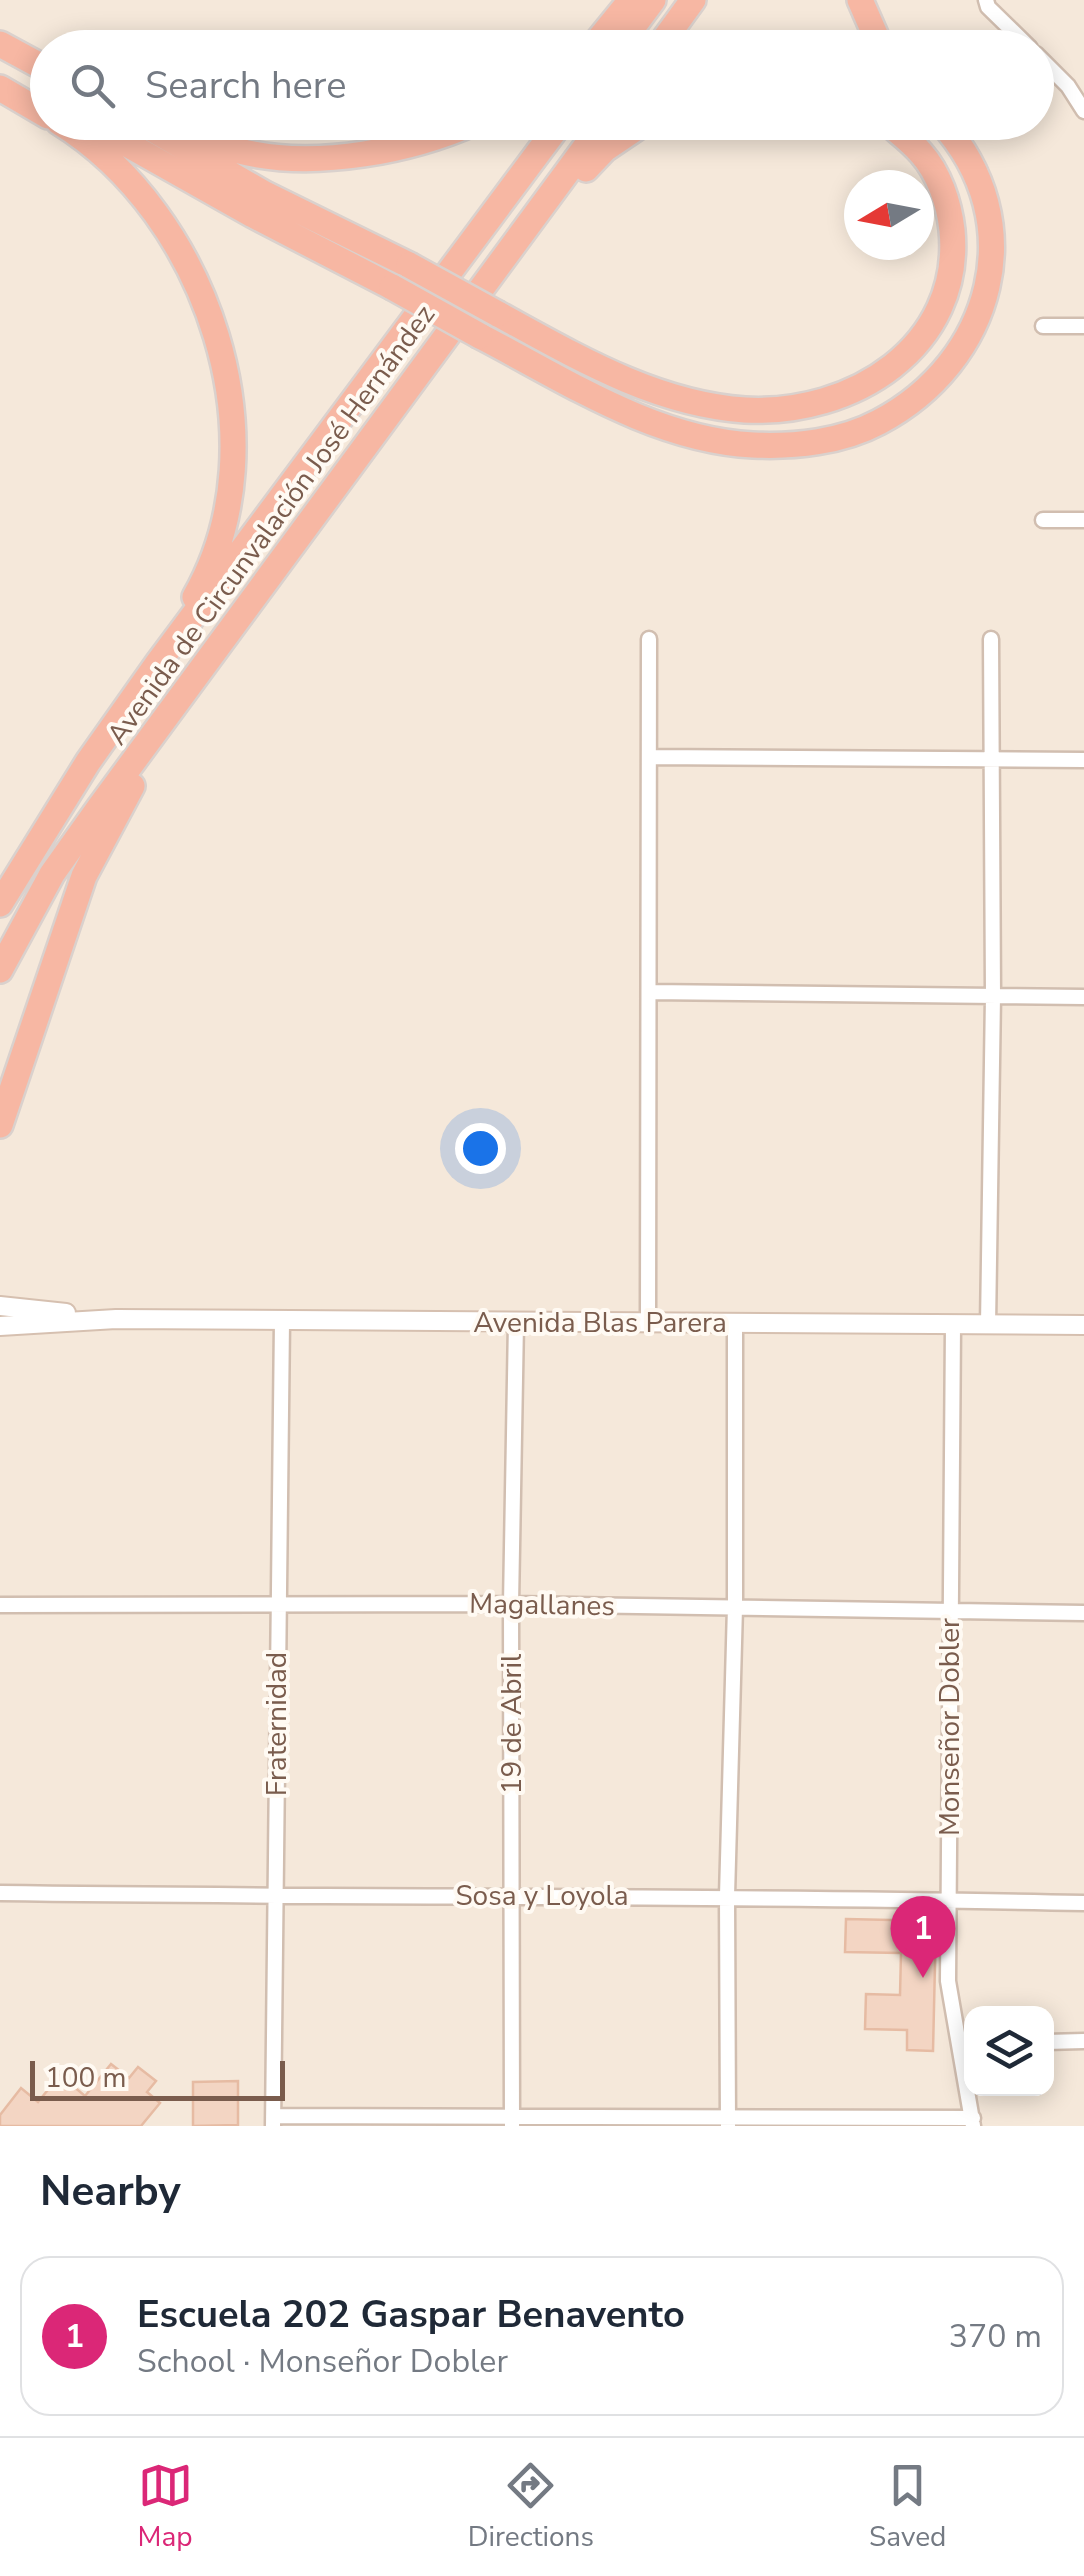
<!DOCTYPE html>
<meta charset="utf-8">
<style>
body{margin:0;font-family:"Nunito Sans",sans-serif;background:#f6f6f7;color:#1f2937}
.controls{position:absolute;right:30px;bottom:30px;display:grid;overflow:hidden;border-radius:20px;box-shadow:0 5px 25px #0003}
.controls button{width:90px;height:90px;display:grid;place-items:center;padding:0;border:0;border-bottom:2px solid #e0e1e3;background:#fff;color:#1f2937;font:50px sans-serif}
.compass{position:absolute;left:844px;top:170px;width:90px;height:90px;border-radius:50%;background:#fff;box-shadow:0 5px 25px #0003;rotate:260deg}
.scale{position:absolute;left:30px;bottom:25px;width:255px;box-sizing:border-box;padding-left:10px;border:5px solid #7a5c4d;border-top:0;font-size:28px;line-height:35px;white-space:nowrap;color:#7a5c4d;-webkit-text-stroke:8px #fffaf3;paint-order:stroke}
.you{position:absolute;left:480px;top:1148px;width:35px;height:35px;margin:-25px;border:8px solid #fff;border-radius:50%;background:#1a73e8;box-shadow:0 0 0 15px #1a73e833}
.badge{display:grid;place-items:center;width:65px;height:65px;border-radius:50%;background:#db2777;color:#fff;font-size:32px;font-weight:700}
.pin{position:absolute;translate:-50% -82px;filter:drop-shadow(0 2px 5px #0008)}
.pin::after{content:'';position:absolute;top:52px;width:35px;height:30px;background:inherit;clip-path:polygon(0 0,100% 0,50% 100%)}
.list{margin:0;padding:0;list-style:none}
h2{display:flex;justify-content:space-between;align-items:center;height:130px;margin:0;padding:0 40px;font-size:42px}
h2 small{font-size:32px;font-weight:400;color:#747a83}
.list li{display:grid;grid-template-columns:65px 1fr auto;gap:30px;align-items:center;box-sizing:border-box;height:160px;margin:0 20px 20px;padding:0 20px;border:2px solid #e0e1e3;border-radius:30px}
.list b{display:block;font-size:38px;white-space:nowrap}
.list p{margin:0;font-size:32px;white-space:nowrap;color:#747a83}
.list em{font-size:32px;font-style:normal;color:#747a83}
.icon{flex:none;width:55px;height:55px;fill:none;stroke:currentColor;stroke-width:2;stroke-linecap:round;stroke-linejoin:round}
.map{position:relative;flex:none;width:1084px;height:2126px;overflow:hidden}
.search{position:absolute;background:#fff;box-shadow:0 5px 25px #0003;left:30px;right:30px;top:30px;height:110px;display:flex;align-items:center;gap:25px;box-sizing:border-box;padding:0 35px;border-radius:55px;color:#747a83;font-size:38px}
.sheet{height:310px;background:#fff}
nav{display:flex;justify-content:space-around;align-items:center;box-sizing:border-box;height:140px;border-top:2px solid #e0e1e3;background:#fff;font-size:28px;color:#747a83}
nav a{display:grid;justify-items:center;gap:5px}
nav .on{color:#db2777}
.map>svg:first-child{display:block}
.residential{fill:#f5e8da;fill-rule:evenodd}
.building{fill:#f3d5c3;stroke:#e6bba3;stroke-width:2.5}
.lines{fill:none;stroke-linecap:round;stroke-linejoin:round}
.street-casing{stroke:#d1beb0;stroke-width:19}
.secondary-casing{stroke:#d6c0b0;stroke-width:22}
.highway-casing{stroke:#dad1cd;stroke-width:30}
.street{stroke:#fff;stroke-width:14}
.secondary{stroke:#fff;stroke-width:18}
.highway{stroke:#f7b7a3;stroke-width:25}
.highway-bridge-casing{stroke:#dad1cd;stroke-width:30;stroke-linecap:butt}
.highway-bridge{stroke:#f7b7a3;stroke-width:25}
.labels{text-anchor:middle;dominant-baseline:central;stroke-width:8;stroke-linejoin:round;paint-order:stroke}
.street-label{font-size:28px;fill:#7a5c4d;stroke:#fffaf3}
</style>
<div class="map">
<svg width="1084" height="2126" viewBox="0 0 1084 2126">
<rect width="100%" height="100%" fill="#fdf6ec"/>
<path class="residential" d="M 0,0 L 1084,0 L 1084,2126 L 0,2126 ZM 48,48 L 1036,48 L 1036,122 L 48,122 ZM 859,185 L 919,185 L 919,245 L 859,245 ZM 972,2014 L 1046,2014 L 1046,2088 L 972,2088 Z"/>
<path class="building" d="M 846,1919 L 936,1921 L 933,2051 L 907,2050 L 907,2030 L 865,2029 L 866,1994 L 900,1995 L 901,1953 L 845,1952 Z
M 111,2064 L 129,2078 L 138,2067 L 156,2081 L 147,2092 L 160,2103 L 141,2126 L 0,2126 L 0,2115 L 21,2088 L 38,2102 L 60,2075 L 85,2096 Z
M 238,2081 L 238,2125 L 193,2126 L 193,2082 Z"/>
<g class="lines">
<g class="street-casing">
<path id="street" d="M 986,0 L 988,7 L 1030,48
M 1036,54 L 1068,86 L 1084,111
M 1043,326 L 1084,326
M 1043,520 L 1084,520
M 649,757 L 1084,760
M 649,992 L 1084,997
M 648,1322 L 649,639
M 953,1325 L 948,1981 L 973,2126
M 988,1325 L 993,996 L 991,639
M 0,1605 L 511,1604 L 1084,1613
M 0,1893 C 361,1898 723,1895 1084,1903
M 1046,2042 L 1084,2041
M 273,2116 L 973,2118
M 273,2126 L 282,1321
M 512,2126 L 511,1604 L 516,1322
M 728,2126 L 727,1896 L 735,1607 L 735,1323"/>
</g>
<g class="secondary-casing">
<path id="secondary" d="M 0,1306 L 66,1313
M 0,1326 L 116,1319 L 1084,1325"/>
</g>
<g class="highway-casing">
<path id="highway" d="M 860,0 L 881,48
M 0,44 L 48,70
M 592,48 L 631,0
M 617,48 L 653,0
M 658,48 L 693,0
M 0,88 L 48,116
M 59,122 C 208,214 284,442 195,597
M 88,122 L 253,215 L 392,287
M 140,122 L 265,194 L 409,265
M 177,122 C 200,135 222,148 248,153 C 319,168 410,151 475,122
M 586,169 L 605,149 L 645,122
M 498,314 C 575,356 655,404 745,410 C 852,416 963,347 952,230 C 949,203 939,173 921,153 C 911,141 898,132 887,122
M 480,336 C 565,380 654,440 753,445 C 794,447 842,442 879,422 C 993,362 1032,222 941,122
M 0,904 L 88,762 L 158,663 L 561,122
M 0,970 L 52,874 L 99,808 L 604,122
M 0,1125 L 84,876 L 132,786"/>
</g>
<use href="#street" class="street"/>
<use href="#secondary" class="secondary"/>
<use href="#highway" class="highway"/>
<g class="highway-bridge-casing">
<path id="highway-bridge" d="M 409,265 L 498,314
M 392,287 L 480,336"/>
</g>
<use href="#highway-bridge" class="highway-bridge"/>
</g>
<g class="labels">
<g class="street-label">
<text transform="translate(271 525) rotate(-54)">Avenida de Circunvalación José Hernández</text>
<text x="600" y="1323">Avenida Blas Parera</text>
<text transform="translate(542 1605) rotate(1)">Magallanes</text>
<text transform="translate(277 1724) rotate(-90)">Fraternidad</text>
<text transform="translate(512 1724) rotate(-90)">19 de Abril</text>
<text transform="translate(950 1727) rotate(-90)">Monseñor Dobler</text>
<text x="542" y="1896">Sosa y Loyola</text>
</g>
</g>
</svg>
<div class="controls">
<button><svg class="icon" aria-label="layers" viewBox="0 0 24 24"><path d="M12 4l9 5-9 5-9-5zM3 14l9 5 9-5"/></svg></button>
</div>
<svg class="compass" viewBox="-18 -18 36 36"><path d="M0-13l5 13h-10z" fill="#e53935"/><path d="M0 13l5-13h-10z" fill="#747a83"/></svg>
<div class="scale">100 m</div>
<div class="you"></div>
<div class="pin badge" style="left:923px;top:1978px">1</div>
<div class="search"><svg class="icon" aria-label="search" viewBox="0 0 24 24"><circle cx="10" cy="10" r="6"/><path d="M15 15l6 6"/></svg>Search here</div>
</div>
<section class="sheet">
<h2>Nearby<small></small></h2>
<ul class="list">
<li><span class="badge">1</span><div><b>Escuela 202 Gaspar Benavento</b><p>School · Monseñor Dobler</p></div><em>370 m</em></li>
</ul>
</section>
<nav>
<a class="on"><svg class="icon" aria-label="map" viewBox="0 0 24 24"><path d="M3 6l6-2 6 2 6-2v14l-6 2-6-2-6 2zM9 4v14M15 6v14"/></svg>Map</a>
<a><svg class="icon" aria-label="directions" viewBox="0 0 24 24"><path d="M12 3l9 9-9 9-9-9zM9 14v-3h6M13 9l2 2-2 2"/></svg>Directions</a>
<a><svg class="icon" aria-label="saved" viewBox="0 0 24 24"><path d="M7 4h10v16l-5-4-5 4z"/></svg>Saved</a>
</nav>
